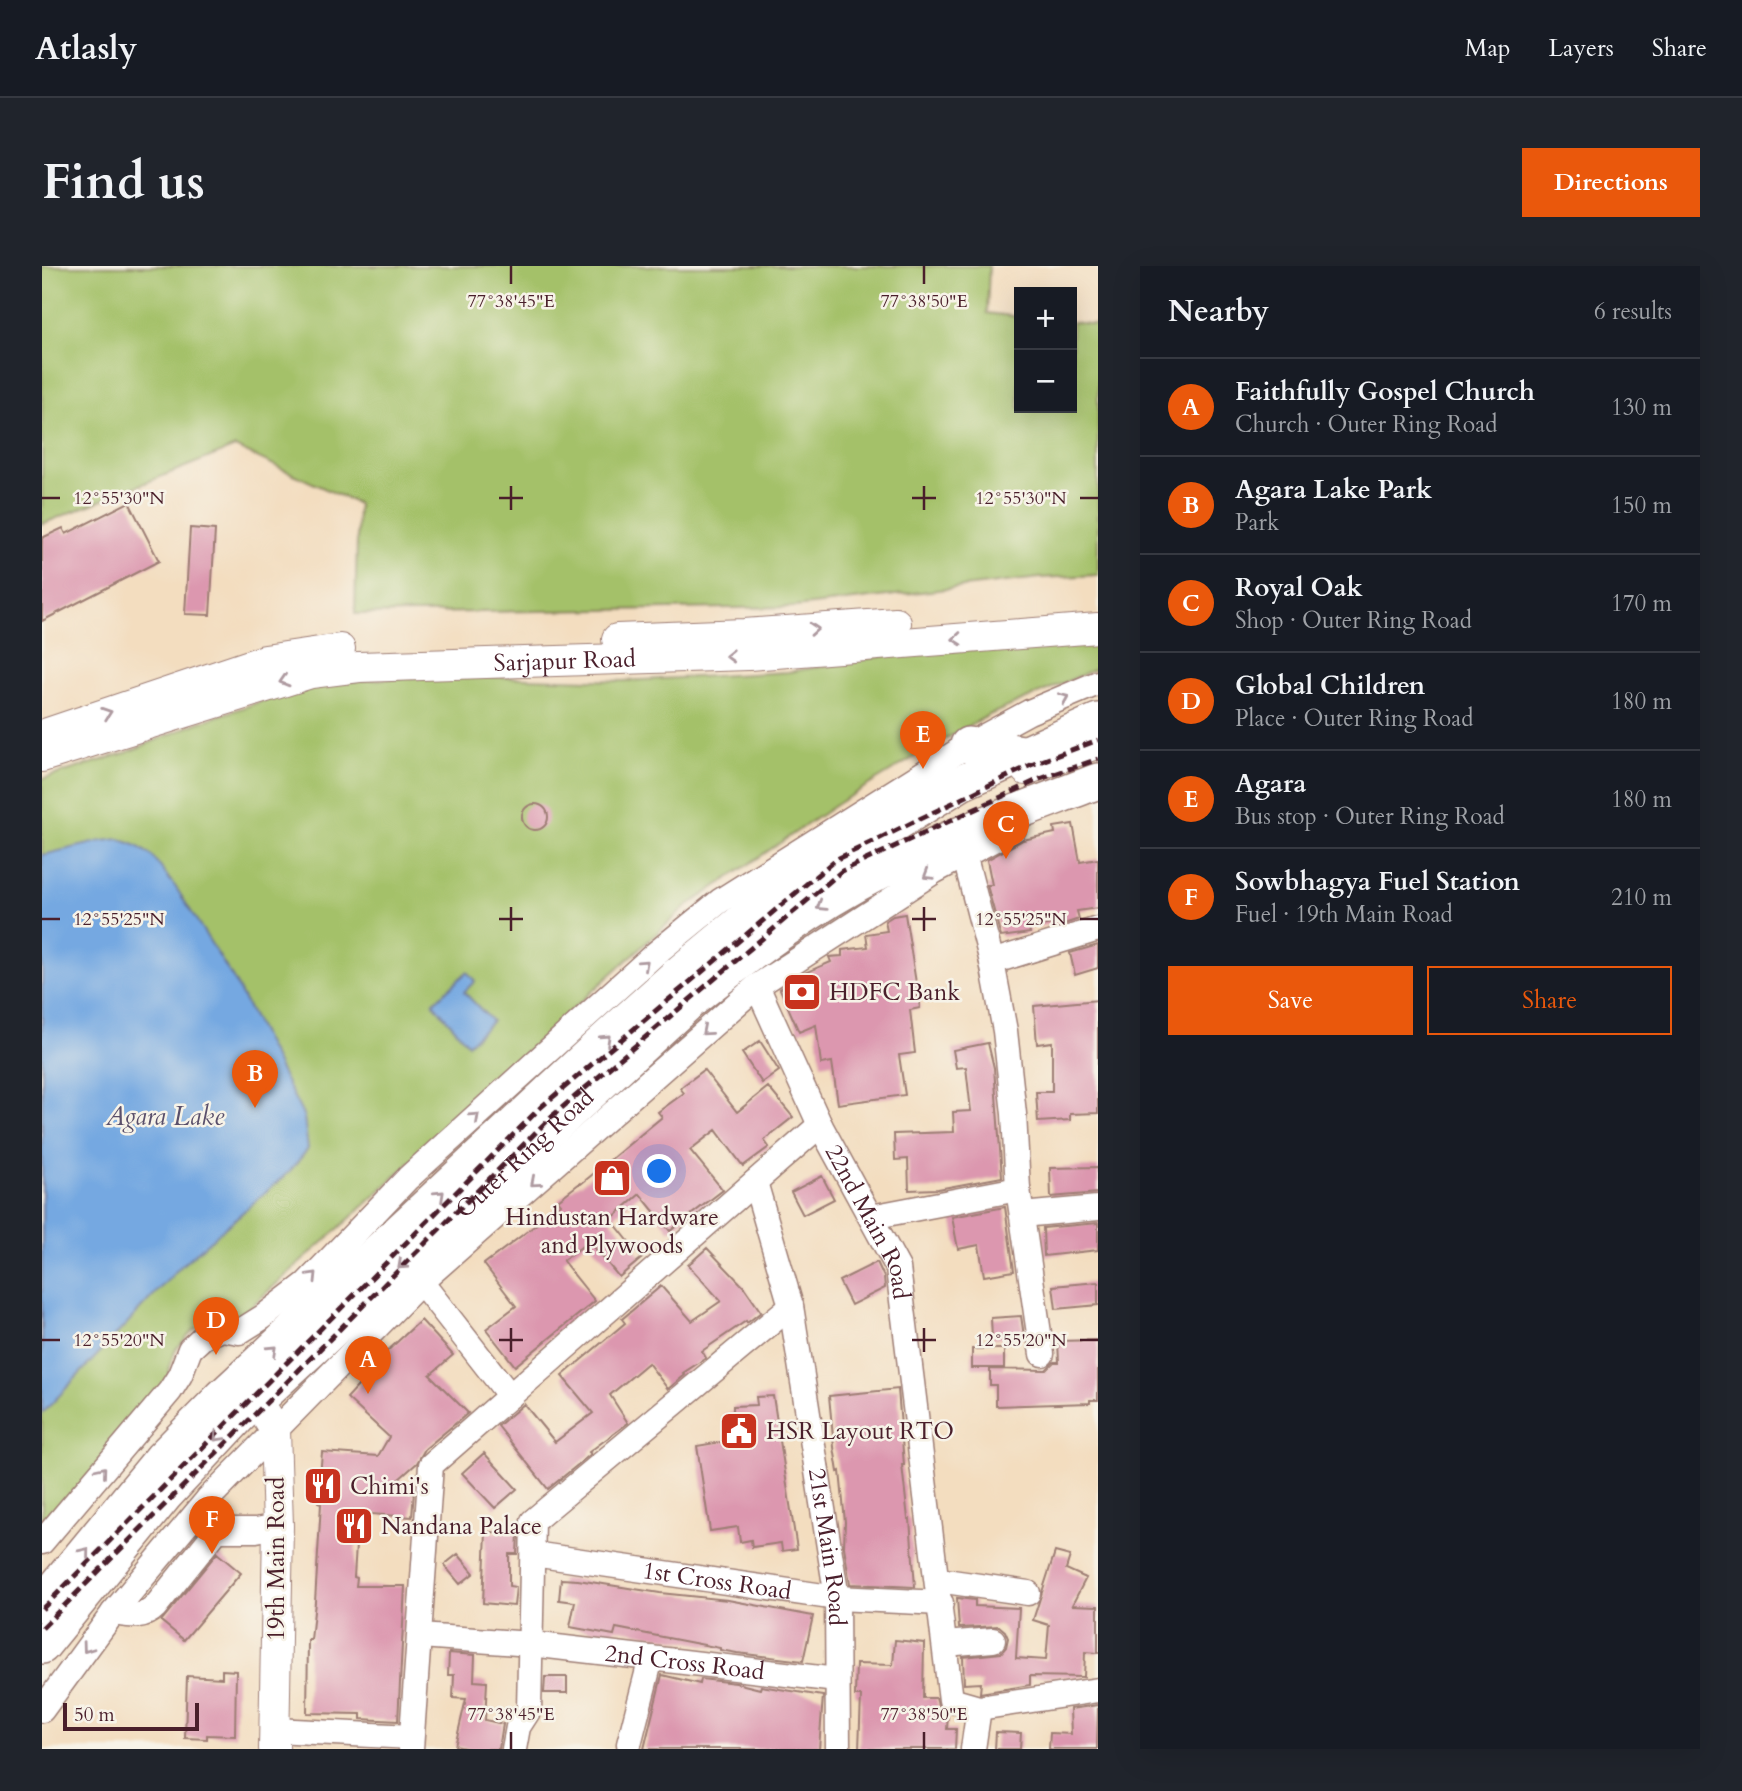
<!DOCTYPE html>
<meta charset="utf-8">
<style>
body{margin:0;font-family:Cardo,serif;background:#20242c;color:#f1f3f6}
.controls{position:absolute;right:21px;top:21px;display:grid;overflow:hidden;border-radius:0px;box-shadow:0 7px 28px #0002}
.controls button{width:63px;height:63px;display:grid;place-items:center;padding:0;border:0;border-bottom:2px solid #363941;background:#171b24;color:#f1f3f6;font:35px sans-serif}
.scale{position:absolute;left:21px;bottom:18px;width:136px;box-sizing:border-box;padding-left:7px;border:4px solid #4a1f2b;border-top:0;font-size:19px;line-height:24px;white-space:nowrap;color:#4a1f2b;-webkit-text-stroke:5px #f7f3e8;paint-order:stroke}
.you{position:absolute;left:618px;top:906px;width:24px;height:24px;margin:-18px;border:5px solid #fff;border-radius:50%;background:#1a73e8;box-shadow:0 0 0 10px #1a73e833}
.badge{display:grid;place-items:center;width:46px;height:46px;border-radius:50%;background:#ea580c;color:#fff;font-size:23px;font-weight:700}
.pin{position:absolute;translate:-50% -58px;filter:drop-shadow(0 2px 4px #0008)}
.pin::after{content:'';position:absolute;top:37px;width:24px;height:21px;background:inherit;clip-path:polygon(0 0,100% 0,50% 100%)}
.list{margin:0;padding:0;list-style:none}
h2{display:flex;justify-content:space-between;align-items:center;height:91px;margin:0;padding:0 28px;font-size:30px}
h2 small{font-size:23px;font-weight:400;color:#9ea1a6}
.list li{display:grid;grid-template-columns:46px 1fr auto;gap:21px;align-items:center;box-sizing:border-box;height:98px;padding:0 28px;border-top:2px solid #363941}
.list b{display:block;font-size:26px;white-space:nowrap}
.list p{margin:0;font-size:23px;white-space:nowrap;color:#9ea1a6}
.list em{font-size:23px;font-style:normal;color:#9ea1a6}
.actions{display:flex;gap:14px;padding:21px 28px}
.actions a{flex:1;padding:16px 0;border:2px solid #ea580c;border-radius:0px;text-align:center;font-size:24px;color:#ea580c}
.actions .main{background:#ea580c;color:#fff}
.map{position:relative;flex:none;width:1056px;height:1483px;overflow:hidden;border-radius:0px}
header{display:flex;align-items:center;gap:42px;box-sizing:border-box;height:98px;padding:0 35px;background:#171b24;border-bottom:2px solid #363941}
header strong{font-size:33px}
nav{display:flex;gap:38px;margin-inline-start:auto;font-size:24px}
.intro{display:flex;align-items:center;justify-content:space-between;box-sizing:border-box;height:168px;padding:0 42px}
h1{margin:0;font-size:49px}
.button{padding:18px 32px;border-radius:0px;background:#ea580c;color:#fff;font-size:24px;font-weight:700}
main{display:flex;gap:42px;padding:0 42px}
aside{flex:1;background:#171b24;border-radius:0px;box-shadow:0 7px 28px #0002}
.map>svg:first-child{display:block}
.green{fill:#a4c169;stroke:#77704a;stroke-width:2}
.water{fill:#75a8e1;stroke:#606486;stroke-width:2}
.building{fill:#dc97af}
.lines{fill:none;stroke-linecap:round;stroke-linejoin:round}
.minor-casing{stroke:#9e7e75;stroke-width:27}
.major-casing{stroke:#9e7e75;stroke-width:32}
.highway-casing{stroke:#9e7e75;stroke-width:38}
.minor{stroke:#fff;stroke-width:24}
.major{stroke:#fff;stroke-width:30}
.highway{stroke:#fff;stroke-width:35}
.rail{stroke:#4a1f2b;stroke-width:5;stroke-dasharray:10 5;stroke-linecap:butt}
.oneway{stroke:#ae9aa0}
.ticks{fill:none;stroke:#4a1f2b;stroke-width:2.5}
.labels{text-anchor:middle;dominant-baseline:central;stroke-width:5;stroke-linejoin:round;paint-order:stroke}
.street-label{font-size:24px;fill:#4a1f2b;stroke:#f7f3e8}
.poi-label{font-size:24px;fill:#4a1f2b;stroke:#f7f3e8;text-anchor:start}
.water-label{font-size:26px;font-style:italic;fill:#594f6b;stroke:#f7f3e8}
.ticks-label{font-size:18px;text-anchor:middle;fill:#4a1f2b;stroke:#f7f3e8;stroke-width:5;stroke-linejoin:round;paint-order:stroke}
</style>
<header>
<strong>Atlasly</strong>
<nav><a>Map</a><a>Layers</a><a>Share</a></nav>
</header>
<div class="intro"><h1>Find us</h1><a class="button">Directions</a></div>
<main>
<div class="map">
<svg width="1056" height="1483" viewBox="0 0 1056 1483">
<rect width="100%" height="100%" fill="#f7f3e8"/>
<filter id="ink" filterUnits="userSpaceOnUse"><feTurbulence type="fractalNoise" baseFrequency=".0143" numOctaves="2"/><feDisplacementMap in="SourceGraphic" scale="14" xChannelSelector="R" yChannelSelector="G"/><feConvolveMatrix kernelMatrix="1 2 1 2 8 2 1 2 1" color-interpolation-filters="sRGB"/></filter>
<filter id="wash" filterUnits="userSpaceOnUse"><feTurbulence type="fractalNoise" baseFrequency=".00686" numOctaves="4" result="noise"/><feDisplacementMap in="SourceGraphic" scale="28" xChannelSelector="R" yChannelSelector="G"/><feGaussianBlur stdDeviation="1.57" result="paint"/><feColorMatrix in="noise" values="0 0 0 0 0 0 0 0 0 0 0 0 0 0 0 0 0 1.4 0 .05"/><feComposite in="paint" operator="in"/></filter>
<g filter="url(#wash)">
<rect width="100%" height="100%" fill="#f3ddbf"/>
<path class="green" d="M 0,0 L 947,0 L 945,47 L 977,51 L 977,142 L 1030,142 L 1030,56 L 1056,59 L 1056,309 L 998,312 L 753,341 L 313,348 L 316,238 L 193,181 L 0,258 Z
M 990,379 L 1056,379 L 1056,402 L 947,449 L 894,478 L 795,538 L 644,641 L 527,746 L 325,937 L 195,1053 L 173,1052 L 151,1064 L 134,1083 L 128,1098 L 126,1117 L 0,1271 L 0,513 L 86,486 L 155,457 L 271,418 L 396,409 L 581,415 L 746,406 L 860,387 Z"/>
<path class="water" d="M 77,573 L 95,580 L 110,590 L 135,623 L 192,714 L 262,851 L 266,883 L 248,905 L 139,1000 L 0,1148 L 0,589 L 60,575 Z
M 425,706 L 433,715 L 422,726 L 450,755 L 426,778 L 391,737 Z"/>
<g id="blocks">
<path class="building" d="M 87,236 L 117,295 L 0,355 L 0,272 L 21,262 L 24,268 Z
M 148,262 L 173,264 L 168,349 L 143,348 Z
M480 551a13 13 0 1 1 26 0a13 13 0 1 1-26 0Z
M 1031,558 L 1038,596 L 1056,593 L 1056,642 L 1035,645 L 1037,653 L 1022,658 L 1021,656 L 987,662 L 988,667 L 959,671 L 945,619 L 950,619 L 945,594 L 981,574 L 1013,567 L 1012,561 Z
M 863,648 L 878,742 L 868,744 L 873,787 L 857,789 L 863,829 L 796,838 L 790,796 L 779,798 L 774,759 L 757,766 L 738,723 L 763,707 L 789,696 L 787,691 L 800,690 L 800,684 L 826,681 L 824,668 L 845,665 L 843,655 L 851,650 Z
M 1056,679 L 1056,702 L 1033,709 L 1028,687 Z
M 1056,734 L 1056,847 L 1028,848 L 1028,854 L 996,856 L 994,826 L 1010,826 L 1010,776 L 995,778 L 992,740 Z
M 718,775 L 737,805 L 720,817 L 700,787 Z
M 946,777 L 952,802 L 960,911 L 896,923 L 867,924 L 866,893 L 853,894 L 852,868 L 912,866 L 911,846 L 929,845 L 924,801 L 914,802 L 911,784 Z
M 662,804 L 695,846 L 726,821 L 751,851 L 722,874 L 727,881 L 701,900 L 674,864 L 648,884 L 681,924 L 628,965 L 598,928 L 569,953 L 600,992 L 577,1011 L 547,975 L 521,995 L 553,1035 L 473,1100 L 444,1063 L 474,1040 L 442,998 L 491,961 L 519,938 L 516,934 L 538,917 L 539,918 L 620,851 L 616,846 L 642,827 L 638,822 Z
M 1056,901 L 1056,927 L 1009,931 L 1008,902 Z
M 780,910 L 792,933 L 761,949 L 749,926 Z
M 963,941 L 972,1005 L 942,1010 L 937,979 L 916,983 L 910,951 Z
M 1056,957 L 1056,984 L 1002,990 L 1001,962 Z
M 665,982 L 701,1020 L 719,1046 L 705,1057 L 704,1055 L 660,1085 L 664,1092 L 641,1107 L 643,1109 L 626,1123 L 606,1097 L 568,1129 L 586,1157 L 547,1186 L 549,1188 L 506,1223 L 456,1160 L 482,1138 L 513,1176 L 551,1147 L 520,1110 L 583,1057 L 580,1053 L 619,1020 L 650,1055 L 679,1035 L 646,999 Z
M 835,996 L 842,1011 L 843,1022 L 809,1039 L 797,1015 Z
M 1056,1016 L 1056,1039 L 1014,1043 L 1011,1020 Z
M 979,1050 L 982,1070 L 950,1072 L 949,1052 Z
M 379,1054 L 411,1089 L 388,1109 L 426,1147 L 383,1183 L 375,1197 L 357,1213 L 369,1227 L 372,1225 L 370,1251 L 316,1247 L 312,1311 L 315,1312 L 314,1320 L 363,1320 L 356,1455 L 319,1453 L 319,1448 L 265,1447 L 266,1374 L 269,1374 L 273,1336 L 279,1238 L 276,1237 L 280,1186 L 336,1190 L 347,1171 L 305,1132 L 327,1108 L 326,1107 L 341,1089 Z
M 1056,1074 L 1056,1134 L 1048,1134 L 1048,1137 L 954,1140 L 954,1119 L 948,1119 L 948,1103 L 1004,1104 L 1012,1096 L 1017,1096 L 1016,1075 Z
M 930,1083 L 962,1083 L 962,1102 L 930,1102 Z
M 856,1123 L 862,1199 L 860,1199 L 866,1253 L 868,1253 L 873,1321 L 808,1318 L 802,1281 L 803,1256 L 798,1205 L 796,1206 L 792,1181 L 787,1130 Z
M 731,1130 L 755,1283 L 740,1285 L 739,1277 L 710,1281 L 709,1274 L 698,1276 L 696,1261 L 668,1265 L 655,1180 L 685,1175 L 682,1148 L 691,1146 L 691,1140 L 715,1139 L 714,1131 Z
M 442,1187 L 475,1223 L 453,1242 L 420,1207 Z
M 444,1266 L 476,1267 L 475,1288 L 467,1288 L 467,1320 L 474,1321 L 472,1340 L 441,1337 Z
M 1013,1286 L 1028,1290 L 1024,1303 L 1044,1312 L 1030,1339 L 1056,1340 L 1056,1387 L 1043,1386 L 1042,1411 L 988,1410 L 988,1419 L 938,1427 L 939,1417 L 922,1418 L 921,1391 L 959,1387 L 964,1381 L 966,1372 L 963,1365 L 957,1360 L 917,1362 L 915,1332 L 933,1334 L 933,1340 L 977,1342 L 974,1392 L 1004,1394 L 1007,1359 L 991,1354 Z
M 175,1287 L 199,1307 L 142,1374 L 119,1355 Z
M 416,1288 L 432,1307 L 418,1318 L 402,1299 Z
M 519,1313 L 536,1314 L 618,1327 L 686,1334 L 771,1350 L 761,1395 L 695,1387 L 678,1384 L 678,1382 L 574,1362 L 572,1369 L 528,1361 L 533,1336 L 517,1334 Z
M 853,1374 L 882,1377 L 881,1432 L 894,1432 L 897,1443 L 906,1449 L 905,1463 L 914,1463 L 913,1483 L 817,1483 L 819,1430 L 813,1430 L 814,1398 L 851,1399 Z
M 407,1387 L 433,1389 L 432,1415 L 445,1416 L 443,1454 L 461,1458 L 457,1483 L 428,1483 L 413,1480 L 424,1433 L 411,1432 L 412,1409 L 406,1409 Z
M 180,1404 L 194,1405 L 193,1470 L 165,1469 L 165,1473 L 143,1472 L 145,1410 L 180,1412 Z
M 620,1409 L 658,1418 L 659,1413 L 694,1417 L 718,1423 L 719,1420 L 781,1430 L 777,1483 L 602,1483 Z
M 503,1411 L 525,1411 L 525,1427 L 502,1427 Z
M 1056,1439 L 1055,1483 L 1007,1483 L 1008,1467 L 1029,1468 L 1028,1443 Z
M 954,1466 L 979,1467 L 978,1483 L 953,1483 Z"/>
</g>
</g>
<g filter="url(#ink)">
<use href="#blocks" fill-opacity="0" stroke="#9e7e75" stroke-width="2"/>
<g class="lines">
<g class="minor-casing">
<g id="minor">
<path d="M 911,580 L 922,588 L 950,696 L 963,765 L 972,848 L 976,923 L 1000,1088"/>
<path d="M 950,696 L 1056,663"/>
<path id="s1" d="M 715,720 L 778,859 L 856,1002 L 909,1434 L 937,1442 L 931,1483"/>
<path id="s2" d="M 713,916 L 749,1040 L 795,1332 L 796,1483"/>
<path d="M 980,949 L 1056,942"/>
<path d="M 829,951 L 976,923"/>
<path d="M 379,1016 L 468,1130"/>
<path d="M 173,1264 L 214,1264 L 236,1260"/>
<path d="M 0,1276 L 128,1125 L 138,1109 L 148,1083 L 161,1071 L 180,1063 L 197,1066 L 221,1051 L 264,1018 L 366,912 L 613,688 L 678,635 L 926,479 L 987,446 L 1056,417"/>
<path id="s3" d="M 491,1288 L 795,1332 L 899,1337"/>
<path d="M 896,1314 L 986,1327"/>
<path d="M 71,1347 C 87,1349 101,1353 113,1341 L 171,1269 L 174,1256 L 166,1233"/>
<path id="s4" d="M 378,1370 L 489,1378 L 795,1414"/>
<path d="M 903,1378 L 951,1374"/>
<path d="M 937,1442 L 1056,1424"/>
<path d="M 0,1444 L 71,1347 L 166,1233 L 379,1016 L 715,720 L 893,605 L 972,563"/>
<path d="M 233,1464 L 369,1471"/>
<path d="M 587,1478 L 609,1392"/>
<path d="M 369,1483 L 389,1199 L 778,859"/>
<path d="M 472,1483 L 476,1461 L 487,1444 L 491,1255 L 749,1040"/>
</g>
</g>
<g class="major-casing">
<g id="major">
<path d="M 575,373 L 702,368 L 854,357"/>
<path d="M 0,469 L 223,394 L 298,383"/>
<path id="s5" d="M 0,491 L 269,407 L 317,401 L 707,389 L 1056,362"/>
<path d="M 984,504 L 1056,477"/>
<path d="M 199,1120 L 214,1134 L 233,1164 L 236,1260 L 232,1483"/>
</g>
</g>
<g class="highway-casing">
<g id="highway">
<path d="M 926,479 L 981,487"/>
<path d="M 0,1338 L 120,1192 L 180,1131 L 563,774 L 634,710 L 715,643 L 919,517 L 1056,455"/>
<path id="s6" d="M 0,1380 L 123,1229 L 197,1150 L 646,737 C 706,688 769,641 839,605 C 908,569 983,543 1056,515"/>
</g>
</g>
<use href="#minor" class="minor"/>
<use href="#major" class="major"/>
<use href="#highway" class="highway"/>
<path class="rail" d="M 0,1343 L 499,841 L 793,594 L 989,499 L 1056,474
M 0,1362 L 509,851 L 800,605 L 998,513 L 1056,493"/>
</g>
<defs><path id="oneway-chevron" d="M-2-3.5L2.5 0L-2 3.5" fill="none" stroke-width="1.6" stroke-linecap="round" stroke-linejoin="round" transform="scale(1.75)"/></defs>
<g class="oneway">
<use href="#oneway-chevron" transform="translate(772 363) rotate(-4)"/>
<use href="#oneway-chevron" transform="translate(915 373) rotate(175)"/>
<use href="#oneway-chevron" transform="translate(688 390) rotate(178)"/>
<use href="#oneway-chevron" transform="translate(242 415) rotate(163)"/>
<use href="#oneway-chevron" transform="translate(1022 432) rotate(-23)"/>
<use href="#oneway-chevron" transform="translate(65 447) rotate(-19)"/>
<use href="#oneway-chevron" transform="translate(886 609) rotate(148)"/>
<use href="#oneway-chevron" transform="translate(779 640) rotate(148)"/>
<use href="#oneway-chevron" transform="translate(602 698) rotate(-42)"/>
<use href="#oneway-chevron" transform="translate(664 765) rotate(139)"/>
<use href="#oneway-chevron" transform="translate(564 773) rotate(-43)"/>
<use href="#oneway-chevron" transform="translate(433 851) rotate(-42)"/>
<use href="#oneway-chevron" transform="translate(493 916) rotate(139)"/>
<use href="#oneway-chevron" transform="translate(398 929) rotate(-43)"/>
<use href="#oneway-chevron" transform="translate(360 999) rotate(138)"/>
<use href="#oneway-chevron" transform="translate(271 1010) rotate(-46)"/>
<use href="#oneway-chevron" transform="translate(231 1084) rotate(-43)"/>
<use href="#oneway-chevron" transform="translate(176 1171) rotate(134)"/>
<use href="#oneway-chevron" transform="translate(60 1205) rotate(-50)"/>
<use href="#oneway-chevron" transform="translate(43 1286) rotate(-51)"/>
<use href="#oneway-chevron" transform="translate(45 1382) rotate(126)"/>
</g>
</g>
<path class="ticks" d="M 469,0 L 469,18M 882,0 L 882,18M 469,220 L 469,244M 882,220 L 882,244M 0,232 L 18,232M 457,232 L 481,232M 870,232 L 894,232M 1038,232 L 1056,232M 469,641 L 469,665M 882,641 L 882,665M 0,653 L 18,653M 457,653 L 481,653M 870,653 L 894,653M 1038,653 L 1056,653M 469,1062 L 469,1086M 882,1062 L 882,1086M 0,1074 L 18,1074M 457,1074 L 481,1074M 870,1074 L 894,1074M 1038,1074 L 1056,1074M 469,1466 L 469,1483M 882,1466 L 882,1483"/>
<defs>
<g id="bank-square" transform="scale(2.0125)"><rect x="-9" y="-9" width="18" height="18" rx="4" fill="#c8321e" stroke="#f7f3e8"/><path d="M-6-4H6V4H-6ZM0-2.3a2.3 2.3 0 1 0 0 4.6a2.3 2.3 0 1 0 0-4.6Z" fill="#fff"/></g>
<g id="shop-square" transform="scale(2.0125)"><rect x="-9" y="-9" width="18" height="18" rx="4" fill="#c8321e" stroke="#f7f3e8"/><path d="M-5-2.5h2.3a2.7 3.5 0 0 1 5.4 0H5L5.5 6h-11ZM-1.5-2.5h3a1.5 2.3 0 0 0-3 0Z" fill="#fff"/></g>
<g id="civic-square" transform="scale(2.0125)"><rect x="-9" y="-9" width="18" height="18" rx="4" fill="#c8321e" stroke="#f7f3e8"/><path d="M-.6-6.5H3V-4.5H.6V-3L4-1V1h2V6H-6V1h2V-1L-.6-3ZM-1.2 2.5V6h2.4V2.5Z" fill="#fff"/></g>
<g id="restaurant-square" transform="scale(2.0125)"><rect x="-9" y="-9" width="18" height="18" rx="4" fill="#c8321e" stroke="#f7f3e8"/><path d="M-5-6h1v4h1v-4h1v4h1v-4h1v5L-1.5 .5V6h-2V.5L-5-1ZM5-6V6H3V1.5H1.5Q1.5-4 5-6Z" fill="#fff"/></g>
</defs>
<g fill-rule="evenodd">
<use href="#bank-square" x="760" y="726"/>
<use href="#shop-square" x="570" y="912"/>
<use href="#civic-square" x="697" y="1165"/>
<use href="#restaurant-square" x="281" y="1220"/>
<use href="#restaurant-square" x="312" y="1260"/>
</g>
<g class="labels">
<g class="street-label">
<text stroke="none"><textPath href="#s5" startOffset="536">Sarjapur Road</textPath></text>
<text stroke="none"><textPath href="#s6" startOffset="691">Outer Ring Road</textPath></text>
<text stroke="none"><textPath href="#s1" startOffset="262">22nd Main Road</textPath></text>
<text stroke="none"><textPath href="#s2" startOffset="373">21st Main Road</textPath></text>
<text transform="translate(234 1293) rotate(-90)">19th Main Road</text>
<text stroke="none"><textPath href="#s3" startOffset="186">1st Cross Road</textPath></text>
<text stroke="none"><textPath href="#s4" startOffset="266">2nd Cross Road</textPath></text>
</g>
<g class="poi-label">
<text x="787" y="726">HDFC Bank</text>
<text x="570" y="951" text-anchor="middle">Hindustan Hardware<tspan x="570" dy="28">and Plywoods</tspan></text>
<text x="724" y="1165">HSR Layout RTO</text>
<text x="308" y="1220">Chimi's</text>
<text x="339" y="1260">Nandana Palace</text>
</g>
<g class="water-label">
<text x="123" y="850">Agara Lake</text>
</g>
</g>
<g class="ticks-label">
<text x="469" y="41">77°38'45"E</text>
<text x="882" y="41">77°38'50"E</text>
<text x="77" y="238">12°55'30"N</text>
<text x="979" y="238">12°55'30"N</text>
<text x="77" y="659">12°55'25"N</text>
<text x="979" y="659">12°55'25"N</text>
<text x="77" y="1080">12°55'20"N</text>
<text x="979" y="1080">12°55'20"N</text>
<text x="469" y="1454">77°38'45"E</text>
<text x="882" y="1454">77°38'50"E</text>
</g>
</svg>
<div class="controls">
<button>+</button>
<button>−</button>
</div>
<div class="scale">50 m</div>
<div class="you"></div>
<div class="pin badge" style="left:326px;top:1128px">A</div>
<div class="pin badge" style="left:213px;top:842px">B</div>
<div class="pin badge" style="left:964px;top:593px">C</div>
<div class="pin badge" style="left:174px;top:1089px">D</div>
<div class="pin badge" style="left:881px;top:503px">E</div>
<div class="pin badge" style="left:170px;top:1288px">F</div>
</div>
<aside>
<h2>Nearby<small>6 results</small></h2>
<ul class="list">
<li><span class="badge">A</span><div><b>Faithfully Gospel Church</b><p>Church · Outer Ring Road</p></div><em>130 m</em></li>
<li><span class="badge">B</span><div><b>Agara Lake Park</b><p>Park</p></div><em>150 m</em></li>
<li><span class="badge">C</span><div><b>Royal Oak</b><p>Shop · Outer Ring Road</p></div><em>170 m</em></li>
<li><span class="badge">D</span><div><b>Global Children</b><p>Place · Outer Ring Road</p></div><em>180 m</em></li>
<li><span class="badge">E</span><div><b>Agara</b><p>Bus stop · Outer Ring Road</p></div><em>180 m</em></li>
<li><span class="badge">F</span><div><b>Sowbhagya Fuel Station</b><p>Fuel · 19th Main Road</p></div><em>210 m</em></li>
</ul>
<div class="actions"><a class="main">Save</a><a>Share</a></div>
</aside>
</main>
